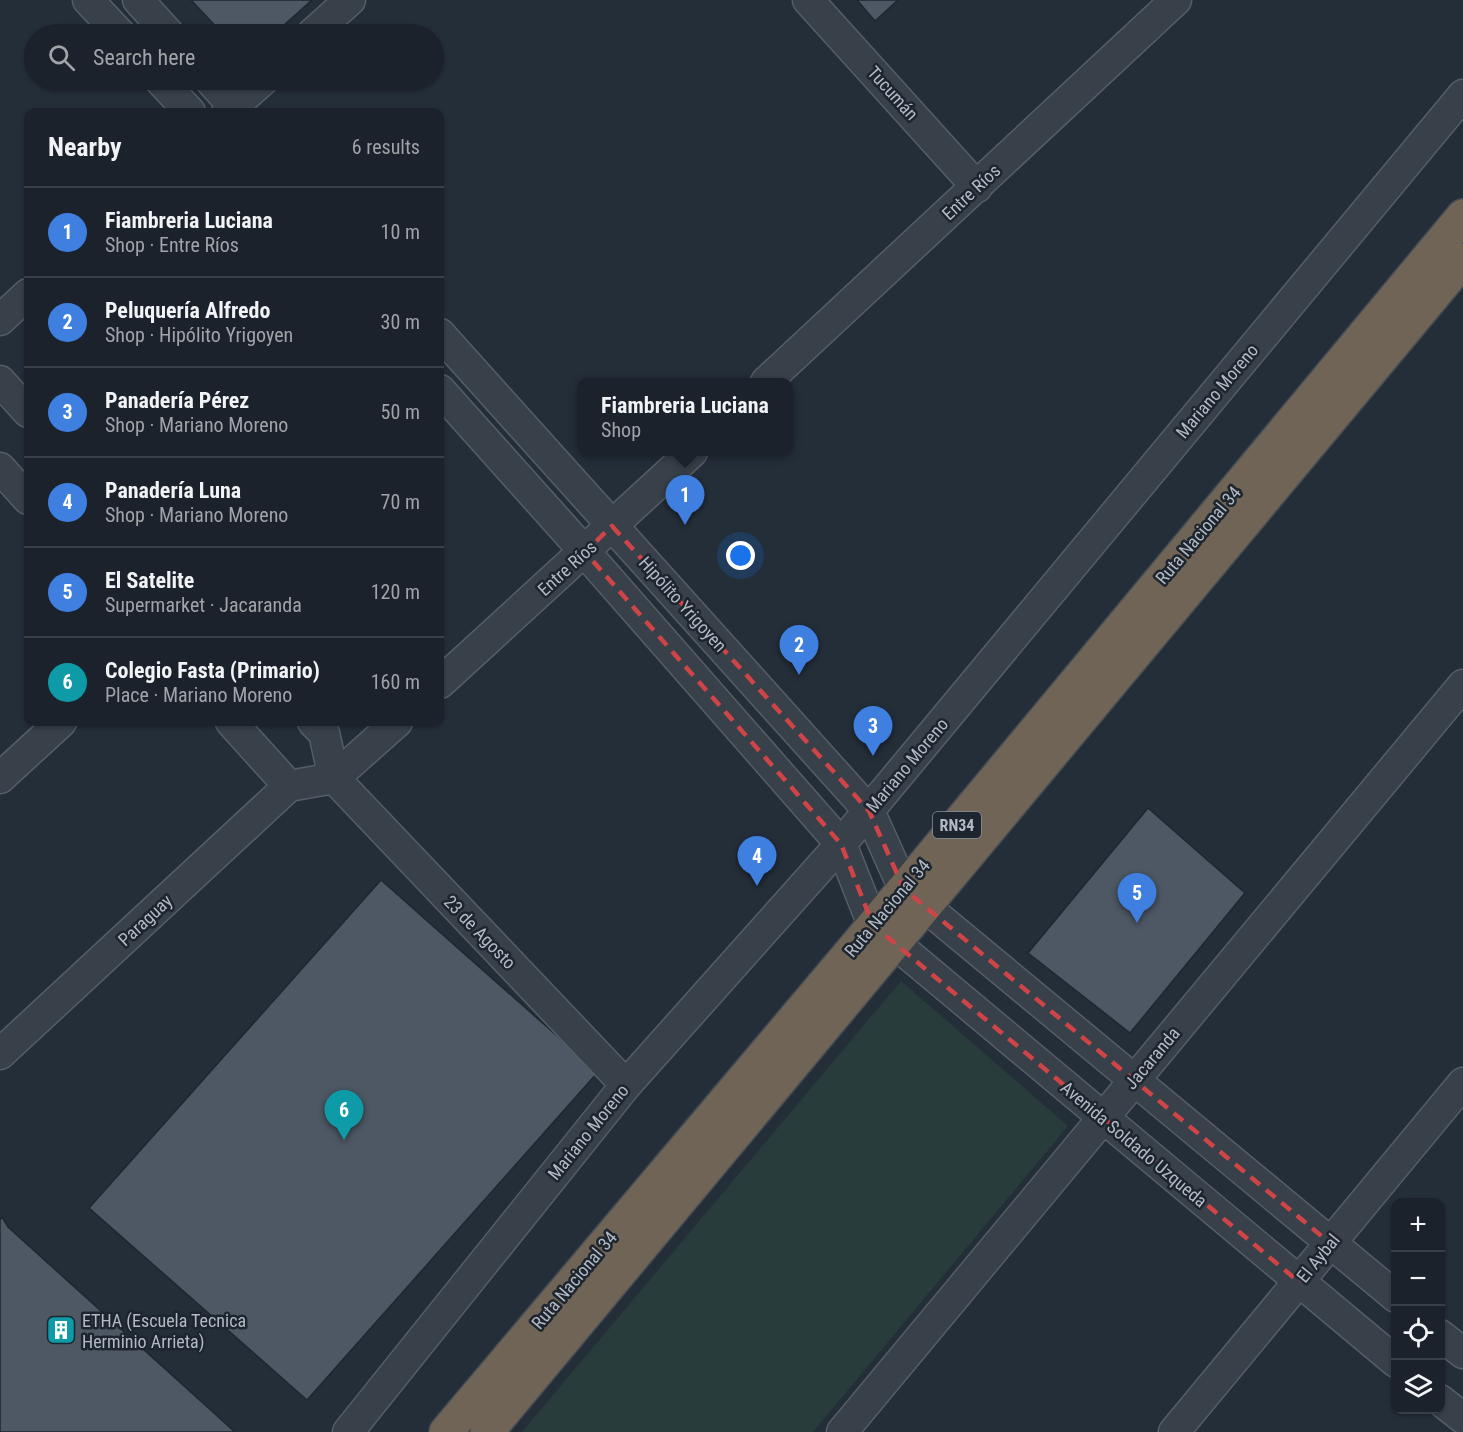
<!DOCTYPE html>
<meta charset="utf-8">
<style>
body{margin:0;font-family:"Roboto Condensed",sans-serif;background:#282f37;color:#f1f3f6}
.controls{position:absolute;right:18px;bottom:18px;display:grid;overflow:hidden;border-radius:12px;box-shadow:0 2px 4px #0004}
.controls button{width:54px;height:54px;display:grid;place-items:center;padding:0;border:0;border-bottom:2px solid #393f47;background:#1b222b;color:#f1f3f6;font:30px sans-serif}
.you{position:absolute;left:741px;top:556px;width:21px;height:21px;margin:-15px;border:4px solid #fff;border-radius:50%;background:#1a73e8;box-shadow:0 0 0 9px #1a73e833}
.badge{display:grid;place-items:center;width:39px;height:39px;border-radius:50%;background:#d93025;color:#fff;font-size:20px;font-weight:700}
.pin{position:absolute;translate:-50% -50px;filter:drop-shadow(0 2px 3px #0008)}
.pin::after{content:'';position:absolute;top:32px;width:21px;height:18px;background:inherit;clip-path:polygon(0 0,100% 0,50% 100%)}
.popup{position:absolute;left:577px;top:378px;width:216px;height:78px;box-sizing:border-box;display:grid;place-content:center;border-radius:12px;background:#1b222b;filter:drop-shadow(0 2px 4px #0005);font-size:20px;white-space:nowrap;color:#a0a4a9}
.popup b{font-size:22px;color:#f1f3f6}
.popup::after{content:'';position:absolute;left:50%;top:100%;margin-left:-12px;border:12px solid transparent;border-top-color:#1b222b}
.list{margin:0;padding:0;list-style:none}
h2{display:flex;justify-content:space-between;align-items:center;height:78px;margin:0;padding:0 24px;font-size:26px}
h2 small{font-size:20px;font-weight:400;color:#a0a4a9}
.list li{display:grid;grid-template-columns:39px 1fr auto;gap:18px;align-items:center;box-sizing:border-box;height:90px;padding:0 24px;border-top:2px solid #393f47}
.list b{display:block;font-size:22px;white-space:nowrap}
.list p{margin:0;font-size:20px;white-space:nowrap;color:#a0a4a9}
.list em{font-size:20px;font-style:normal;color:#a0a4a9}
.icon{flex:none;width:33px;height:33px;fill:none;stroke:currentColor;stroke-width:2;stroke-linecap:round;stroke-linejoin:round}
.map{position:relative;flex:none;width:1463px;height:1432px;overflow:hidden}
.search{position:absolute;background:#1b222b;box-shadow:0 2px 4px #0004;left:24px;top:24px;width:420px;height:66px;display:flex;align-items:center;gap:15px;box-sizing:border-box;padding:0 21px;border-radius:33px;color:#a0a4a9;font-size:22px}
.panel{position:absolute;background:#1b222b;box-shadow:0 2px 4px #0004;left:24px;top:108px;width:420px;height:618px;border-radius:12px}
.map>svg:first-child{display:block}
.green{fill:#293c3c}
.building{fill:#4d5864;stroke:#1f2730;stroke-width:1.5}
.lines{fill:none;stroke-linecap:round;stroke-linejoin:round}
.minor-casing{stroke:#565d67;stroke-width:33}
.highway-casing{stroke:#434a54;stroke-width:36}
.minor{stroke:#384049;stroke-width:30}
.highway{stroke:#6f6455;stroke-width:33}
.marked{fill:none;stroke:#cf4547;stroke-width:4.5;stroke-dasharray:12 8;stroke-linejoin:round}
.labels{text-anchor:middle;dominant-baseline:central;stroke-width:5;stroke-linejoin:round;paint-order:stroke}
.shield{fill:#1d252e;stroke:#868d98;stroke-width:1.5}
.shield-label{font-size:16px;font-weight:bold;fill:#b3bac5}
.street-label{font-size:18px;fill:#b3bac5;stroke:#1d252e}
.poi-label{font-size:18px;fill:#b3bac5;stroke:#1d252e;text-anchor:start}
</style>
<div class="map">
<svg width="1463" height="1432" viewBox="0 0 1463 1432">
<rect width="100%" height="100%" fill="#242e39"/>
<path class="green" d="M 901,981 L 1068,1126 L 813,1432 L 522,1432 Z"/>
<path class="building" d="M 191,0 L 312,0 L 274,34 L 223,34 Z
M 857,0 L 898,0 L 875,21 Z
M 1148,808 L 1245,893 L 1130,1033 L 1028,953 Z
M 381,880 L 598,1072 L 307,1400 L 89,1208 Z
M 2,1217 L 8,1227 L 235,1432 L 0,1432 L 0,1220 Z"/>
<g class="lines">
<g class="minor-casing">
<path id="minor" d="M 88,0 L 120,34
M 138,0 L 169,34
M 808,0 L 977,187
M 312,34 L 350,0
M 160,80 L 190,112
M 210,80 L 239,112
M 227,112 L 263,80
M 0,320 L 28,294
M 440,334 L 869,811 L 904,889 L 1396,1297
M 0,381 L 28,412
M 766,382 L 1176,0
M 440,390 L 585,552 L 841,844 L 873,925 L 1396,1362
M 0,468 L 28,499
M 440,683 L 692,452
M 231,722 L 289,786 L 334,778
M 313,722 L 324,733 L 334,778 L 626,1085
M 0,778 L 61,722
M 334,778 L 397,722
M 0,1054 L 289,786
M 1440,1335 L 1463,1353
M 1440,1400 L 1463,1418
M 348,1432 L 626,1085 L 841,844 L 1463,95
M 842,1432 L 1463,685
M 1174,1432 L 1463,1083"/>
</g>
<g class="highway-casing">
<path id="highway" d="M 446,1432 L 904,889 L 1463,216
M 487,1432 L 1463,260"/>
</g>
<use href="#minor" class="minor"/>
<use href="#highway" class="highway"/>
</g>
<path class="marked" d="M 612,526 L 869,811 L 904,889 L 1330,1243 L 1299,1282 L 873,925 L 841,844 L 585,552 Z"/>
<defs>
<g id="building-square" transform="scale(1.5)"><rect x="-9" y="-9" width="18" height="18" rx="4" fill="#0f9aa8" stroke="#1d252e"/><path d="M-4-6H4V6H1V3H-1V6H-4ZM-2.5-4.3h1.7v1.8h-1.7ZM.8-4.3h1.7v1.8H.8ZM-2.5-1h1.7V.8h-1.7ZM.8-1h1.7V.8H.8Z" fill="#fff"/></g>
</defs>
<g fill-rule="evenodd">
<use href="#building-square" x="61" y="1330"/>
</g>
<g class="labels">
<rect class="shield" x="933" y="812" width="48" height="26" rx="4.5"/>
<g class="shield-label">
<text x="957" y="825">RN34</text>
</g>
<g class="street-label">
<text transform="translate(893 93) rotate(48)">Tucumán</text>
<text transform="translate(971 192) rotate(-43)">Entre Ríos</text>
<text transform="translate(1217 391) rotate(-50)">Mariano Moreno</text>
<text transform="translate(1198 535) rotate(-50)">Ruta Nacional 34</text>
<text transform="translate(567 568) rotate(-42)">Entre Ríos</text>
<text transform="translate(683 604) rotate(48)">Hipólito Yrigoyen</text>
<text transform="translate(907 765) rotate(-50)">Mariano Moreno</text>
<text transform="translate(887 908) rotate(-50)">Ruta Nacional 34</text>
<text transform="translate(145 920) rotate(-43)">Paraguay</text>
<text transform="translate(480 932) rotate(46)">23 de Agosto</text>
<text transform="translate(1152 1058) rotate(-50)">Jacaranda</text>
<text transform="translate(588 1132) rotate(-51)">Mariano Moreno</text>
<text transform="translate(1134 1144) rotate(40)">Avenida Soldado Uzqueda</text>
<text transform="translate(1318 1258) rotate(-51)">El Aybal</text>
<text transform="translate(574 1280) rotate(-50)">Ruta Nacional 34</text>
</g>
<g class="poi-label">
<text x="82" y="1320">ETHA (Escuela Tecnica<tspan x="82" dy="21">Herminio Arrieta)</tspan></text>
</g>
</g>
</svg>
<div class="controls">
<button>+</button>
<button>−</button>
<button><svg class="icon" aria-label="locate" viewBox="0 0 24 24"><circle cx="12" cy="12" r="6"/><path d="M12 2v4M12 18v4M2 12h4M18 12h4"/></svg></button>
<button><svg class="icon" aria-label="layers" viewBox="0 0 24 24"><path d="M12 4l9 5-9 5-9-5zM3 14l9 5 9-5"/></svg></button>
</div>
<div class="you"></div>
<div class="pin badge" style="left:685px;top:525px;background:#3f7fe0">1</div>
<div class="popup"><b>Fiambreria Luciana</b>Shop</div>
<div class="pin badge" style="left:799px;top:675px;background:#3f7fe0">2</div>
<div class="pin badge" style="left:873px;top:756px;background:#3f7fe0">3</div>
<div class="pin badge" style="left:757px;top:886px;background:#3f7fe0">4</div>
<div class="pin badge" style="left:1137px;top:923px;background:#3f7fe0">5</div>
<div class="pin badge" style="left:344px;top:1140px;background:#0f9aa8">6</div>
<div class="search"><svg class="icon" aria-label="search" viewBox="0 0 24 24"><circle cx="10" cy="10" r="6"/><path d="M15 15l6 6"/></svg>Search here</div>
<section class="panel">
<h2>Nearby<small>6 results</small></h2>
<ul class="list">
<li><span class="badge" style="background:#3f7fe0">1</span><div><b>Fiambreria Luciana</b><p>Shop · Entre Ríos</p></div><em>10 m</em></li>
<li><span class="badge" style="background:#3f7fe0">2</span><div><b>Peluquería Alfredo</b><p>Shop · Hipólito Yrigoyen</p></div><em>30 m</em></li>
<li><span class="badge" style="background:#3f7fe0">3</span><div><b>Panadería Pérez</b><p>Shop · Mariano Moreno</p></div><em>50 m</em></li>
<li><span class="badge" style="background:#3f7fe0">4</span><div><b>Panadería Luna</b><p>Shop · Mariano Moreno</p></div><em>70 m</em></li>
<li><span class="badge" style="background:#3f7fe0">5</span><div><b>El Satelite</b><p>Supermarket · Jacaranda</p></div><em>120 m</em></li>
<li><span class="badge" style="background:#0f9aa8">6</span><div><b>Colegio Fasta (Primario)</b><p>Place · Mariano Moreno</p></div><em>160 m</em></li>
</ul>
</section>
</div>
